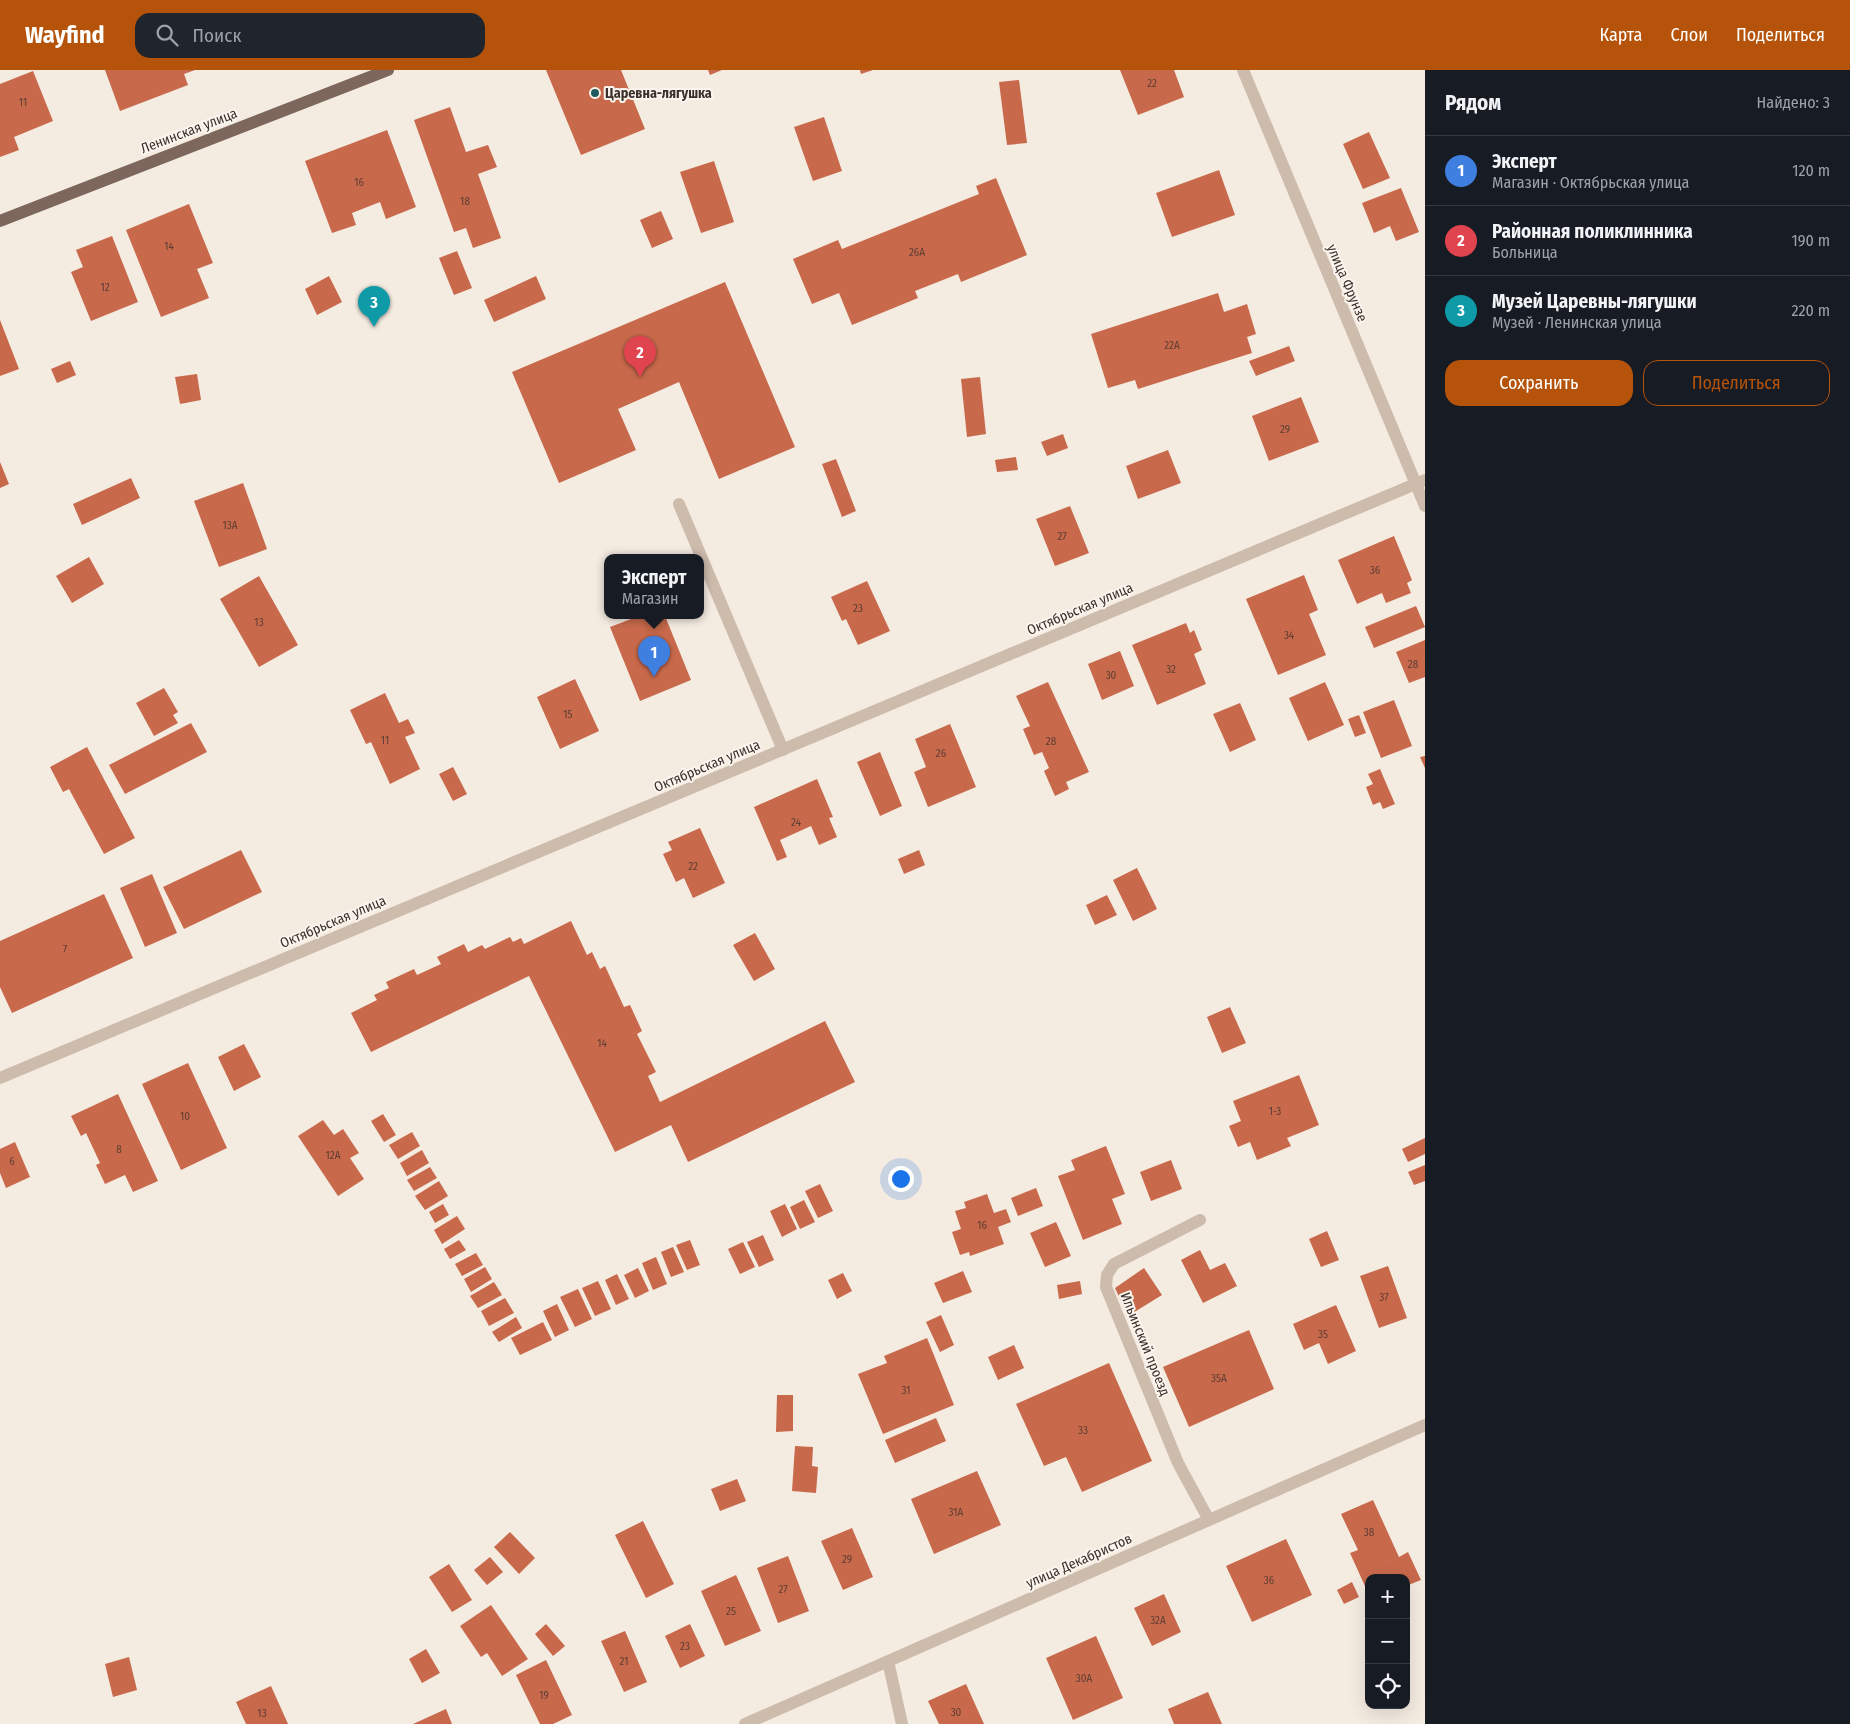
<!DOCTYPE html>
<html lang="ru">
<meta charset="utf-8">
<style>
body{margin:0;font-family:"Fira Sans Condensed",sans-serif;background:#20242c;color:#f1f3f6}
.controls{position:absolute;right:15px;bottom:15px;display:grid;overflow:hidden;border-radius:10px;box-shadow:0 5px 20px #0002}
.controls button{width:45px;height:45px;display:grid;place-items:center;padding:0;border:0;border-bottom:1px solid #363941;background:#171b24;color:#f1f3f6;font:25px sans-serif}
.you{position:absolute;left:900px;top:1108px;width:18px;height:18px;margin:-12px;border:4px solid #fff;border-radius:50%;background:#1a73e8;box-shadow:0 0 0 8px #1a73e833}
.badge{display:grid;place-items:center;width:32px;height:32px;border-radius:50%;background:#b45309;color:#fff;font-size:16px;font-weight:700}
.pin{position:absolute;translate:-50% -41px;filter:drop-shadow(0 1px 2px #0008)}
.pin::after{content:'';position:absolute;top:26px;width:18px;height:15px;background:inherit;clip-path:polygon(0 0,100% 0,50% 100%)}
.popup{position:absolute;left:604px;top:484px;width:100px;height:65px;box-sizing:border-box;display:grid;place-content:center;border-radius:10px;background:#171b24;filter:drop-shadow(0 1px 4px #0005);font-size:16px;white-space:nowrap;color:#9ea1a6}
.popup b{font-size:19px;color:#f1f3f6}
.popup::after{content:'';position:absolute;left:50%;top:100%;margin-left:-10px;border:10px solid transparent;border-top-color:#171b24}
.list{margin:0;padding:0;list-style:none}
h2{display:flex;justify-content:space-between;align-items:center;height:65px;margin:0;padding:0 20px;font-size:21px}
h2 small{font-size:16px;font-weight:400;color:#9ea1a6}
.list li{display:grid;grid-template-columns:32px 1fr auto;gap:15px;align-items:center;box-sizing:border-box;height:70px;padding:0 20px;border-top:1px solid #363941}
.list b{display:block;font-size:19px;white-space:nowrap}
.list p{margin:0;font-size:16px;white-space:nowrap;color:#9ea1a6}
.list em{font-size:16px;font-style:normal;color:#9ea1a6}
.actions{display:flex;gap:10px;padding:15px 20px}
.actions a{flex:1;padding:11px 0;border:1px solid #b45309;border-radius:15px;text-align:center;font-size:18px;color:#b45309}
.actions .main{background:#b45309;color:#fff}
.icon{flex:none;width:28px;height:28px;fill:none;stroke:currentColor;stroke-width:2;stroke-linecap:round;stroke-linejoin:round}
.map{position:relative;flex:none;width:1425px;height:1654px;overflow:hidden}
header{display:flex;align-items:center;gap:30px;box-sizing:border-box;height:70px;padding:0 25px;background:#b45309;color:#fff}
header strong{font-size:24px}
nav{display:flex;gap:28px;margin-inline-start:auto;font-size:18px}
.search{width:350px;height:45px;background:#20242c;display:flex;align-items:center;gap:12px;box-sizing:border-box;padding:0 18px;border-radius:15px;color:#9ea1a6;font-size:19px}
main{display:flex}
aside{flex:1;background:#171b24}
.map>svg:first-child{display:block}
.building{fill:#c8694b}
.lines{fill:none;stroke-linecap:round;stroke-linejoin:round}
.minor{stroke:#cdbbac;stroke-width:12}
.major{stroke:#7d675c;stroke-width:12}
.poi-dot{fill:#1f5a5e;stroke:#fbf5ee;stroke-width:2}
.labels{text-anchor:middle;dominant-baseline:central;stroke-width:4;stroke-linejoin:round;paint-order:stroke}
.number-label{font-size:11px;fill:#5e3e33}
.poi-label{font-size:14px;font-weight:bold;fill:#3b302b;stroke:#fbf5ee;text-anchor:start}
.street-label{font-size:14px;fill:#3b302b;stroke:#fbf5ee}
</style>
<header>
<strong>Wayfind</strong>
<div class="search"><svg class="icon" aria-label="search" viewBox="0 0 24 24"><circle cx="10" cy="10" r="6"/><path d="M15 15l6 6"/></svg>Поиск</div>
<nav><a>Карта</a><a>Слои</a><a>Поделиться</a></nav>
</header>
<main>
<div class="map">
<svg width="1425" height="1654" viewBox="0 0 1425 1654">
<rect width="100%" height="100%" fill="#f4ebe1"/>
<path class="building" d="M 105,0 L 195,0 L 184,4 L 188,15 L 120,41 Z
M 546,0 L 621,0 L 645,59 L 581,85 Z
M 708,0 L 722,0 L 710,5 Z
M 860,0 L 873,0 L 861,4 Z
M 1120,0 L 1174,0 L 1184,27 L 1138,45 Z
M 33,1 L 53,51 L 14,67 L 19,80 L 0,87 L 0,14 Z
M 1019,10 L 1027,73 L 1007,75 L 999,12 Z
M 450,37 L 466,82 L 488,75 L 497,97 L 478,104 L 501,168 L 473,178 L 466,158 L 454,162 L 414,50 Z
M 824,47 L 842,101 L 813,111 L 794,57 Z
M 387,60 L 416,137 L 386,149 L 380,132 L 352,143 L 356,155 L 332,163 L 305,91 Z
M 1369,62 L 1390,108 L 1363,119 L 1343,74 Z
M 714,91 L 734,152 L 701,163 L 680,102 Z
M 1219,100 L 1235,145 L 1172,167 L 1156,123 Z
M 996,108 L 1027,185 L 961,212 L 958,204 L 915,221 L 918,228 L 852,255 L 839,223 L 812,234 L 793,189 L 838,170 L 842,179 L 979,124 L 976,116 Z
M 1401,118 L 1419,162 L 1396,171 L 1390,156 L 1374,163 L 1362,133 Z
M 189,134 L 213,193 L 197,199 L 209,228 L 161,247 L 126,160 Z
M 661,141 L 673,169 L 652,178 L 640,150 Z
M 112,166 L 138,232 L 91,251 L 71,202 L 83,197 L 76,180 Z
M 457,181 L 472,218 L 454,225 L 439,188 Z
M 329,206 L 342,232 L 317,245 L 305,219 Z
M 536,206 L 546,229 L 494,252 L 484,230 Z
M 725,212 L 795,377 L 719,409 L 679,312 L 618,339 L 636,380 L 559,413 L 512,302 Z
M 1218,223 L 1224,242 L 1247,234 L 1256,264 L 1247,267 L 1252,283 L 1138,319 L 1135,310 L 1108,318 L 1091,264 Z
M 0,250 L 19,299 L 0,306 Z
M 1289,276 L 1295,291 L 1256,306 L 1249,291 Z
M 70,291 L 76,305 L 57,313 L 51,299 Z
M 197,304 L 201,330 L 180,334 L 175,307 Z
M 980,307 L 986,364 L 967,367 L 961,309 Z
M 1301,327 L 1319,372 L 1269,391 L 1252,346 Z
M 1063,364 L 1068,378 L 1047,386 L 1041,372 Z
M 1168,380 L 1181,413 L 1138,429 L 1126,396 Z
M 1016,387 L 1018,400 L 997,402 L 995,390 Z
M 836,389 L 856,441 L 842,447 L 822,394 Z
M 0,392 L 9,414 L 0,418 Z
M 131,408 L 140,428 L 82,455 L 73,434 Z
M 243,413 L 267,479 L 219,497 L 194,431 Z
M 1070,436 L 1089,483 L 1055,496 L 1036,449 Z
M 1394,466 L 1412,510 L 1407,513 L 1411,523 L 1386,533 L 1382,523 L 1357,534 L 1338,490 Z
M 89,487 L 104,514 L 72,533 L 56,506 Z
M 1304,505 L 1318,540 L 1309,544 L 1326,585 L 1278,605 L 1246,529 Z
M 259,506 L 298,575 L 259,597 L 220,529 Z
M 867,511 L 890,561 L 858,575 L 846,549 L 842,551 L 831,527 Z
M 1416,536 L 1425,557 L 1374,578 L 1365,557 Z
M 639,546 L 665,546 L 691,610 L 640,631 L 610,557 Z
M 1186,553 L 1190,563 L 1194,560 L 1202,580 L 1194,584 L 1206,614 L 1157,635 L 1132,575 Z
M 1425,570 L 1425,607 L 1409,613 L 1396,582 Z
M 1120,581 L 1134,616 L 1102,630 L 1088,594 Z
M 575,609 L 599,661 L 560,679 L 537,627 Z
M 1048,612 L 1089,702 L 1066,712 L 1069,719 L 1055,726 L 1044,701 L 1049,698 L 1042,682 L 1034,685 L 1023,659 L 1030,656 L 1016,626 Z
M 1325,612 L 1344,655 L 1308,671 L 1289,628 Z
M 164,618 L 178,642 L 173,645 L 178,653 L 154,666 L 136,633 Z
M 385,623 L 399,653 L 408,649 L 415,663 L 405,667 L 420,699 L 390,714 L 371,672 L 366,674 L 350,640 Z
M 1394,630 L 1412,676 L 1381,688 L 1363,642 Z
M 1240,633 L 1256,670 L 1230,682 L 1213,644 Z
M 1359,645 L 1366,663 L 1355,667 L 1348,649 Z
M 191,653 L 207,682 L 125,724 L 109,695 Z
M 950,654 L 976,717 L 928,737 L 914,702 L 926,697 L 915,669 Z
M 87,677 L 135,768 L 104,784 L 69,719 L 63,722 L 50,697 Z
M 880,682 L 902,736 L 880,746 L 857,692 Z
M 1425,686 L 1425,698 L 1420,687 Z
M 453,697 L 467,724 L 453,731 L 439,704 Z
M 1380,699 L 1395,734 L 1383,739 L 1380,732 L 1373,735 L 1366,717 L 1373,714 L 1368,704 Z
M 817,709 L 833,747 L 829,748 L 837,767 L 819,775 L 811,756 L 780,770 L 787,787 L 777,791 L 754,737 Z
M 700,758 L 725,813 L 693,828 L 684,808 L 676,812 L 663,784 L 672,780 L 668,772 Z
M 241,780 L 262,822 L 184,859 L 163,817 Z
M 919,780 L 925,795 L 904,804 L 898,789 Z
M 1137,798 L 1157,839 L 1133,851 L 1113,810 Z
M 152,804 L 177,863 L 145,877 L 120,818 Z
M 104,824 L 133,888 L 12,943 L 0,917 L 0,871 Z
M 1107,825 L 1117,845 L 1095,855 L 1086,835 Z
M 571,851 L 587,885 L 592,882 L 600,899 L 605,896 L 624,937 L 630,935 L 642,961 L 637,964 L 656,1002 L 648,1006 L 660,1032 L 825,951 L 855,1012 L 688,1092 L 671,1055 L 615,1082 L 529,906 L 371,982 L 351,943 L 377,930 L 374,925 L 389,918 L 386,912 L 414,899 L 417,905 L 441,894 L 437,887 L 464,874 L 468,882 L 482,875 L 485,879 L 510,867 L 513,872 L 521,868 L 524,874 Z
M 755,863 L 775,899 L 754,911 L 733,875 Z
M 1230,937 L 1246,973 L 1222,983 L 1207,947 Z
M 244,974 L 261,1007 L 234,1021 L 218,987 Z
M 188,993 L 227,1078 L 181,1100 L 142,1014 Z
M 1299,1005 L 1319,1055 L 1287,1068 L 1291,1076 L 1257,1090 L 1250,1072 L 1238,1077 L 1229,1056 L 1241,1051 L 1233,1031 Z
M 118,1024 L 158,1111 L 133,1122 L 125,1105 L 105,1114 L 96,1095 L 100,1093 L 86,1063 L 81,1066 L 71,1046 Z
M 383,1044 L 396,1065 L 384,1072 L 371,1051 Z
M 323,1050 L 334,1065 L 343,1059 L 359,1083 L 350,1088 L 364,1109 L 338,1126 L 298,1066 Z
M 412,1062 L 420,1076 L 398,1089 L 389,1075 Z
M 1425,1068 L 1425,1084 L 1408,1092 L 1402,1079 Z
M 15,1072 L 30,1107 L 6,1118 L 0,1103 L 0,1079 Z
M 1106,1076 L 1125,1124 L 1112,1129 L 1122,1154 L 1083,1170 L 1058,1106 L 1075,1100 L 1071,1090 Z
M 422,1080 L 429,1093 L 407,1106 L 400,1093 Z
M 1171,1090 L 1182,1119 L 1151,1131 L 1140,1102 Z
M 1425,1095 L 1425,1111 L 1414,1115 L 1408,1102 Z
M 430,1097 L 437,1108 L 414,1121 L 407,1110 Z
M 439,1111 L 448,1126 L 425,1140 L 415,1126 Z
M 820,1114 L 833,1141 L 818,1148 L 805,1121 Z
M 1036,1118 L 1043,1136 L 1018,1146 L 1011,1128 Z
M 987,1124 L 994,1143 L 1006,1139 L 1011,1152 L 998,1157 L 1004,1174 L 970,1186 L 969,1182 L 960,1185 L 952,1162 L 961,1159 L 955,1141 L 966,1138 L 964,1132 Z
M 804,1130 L 815,1152 L 800,1159 L 790,1137 Z
M 443,1134 L 449,1145 L 435,1153 L 429,1142 Z
M 785,1134 L 797,1159 L 782,1167 L 770,1141 Z
M 457,1146 L 465,1159 L 442,1174 L 434,1160 Z
M 1056,1152 L 1071,1186 L 1045,1197 L 1030,1163 Z
M 1327,1161 L 1339,1190 L 1321,1197 L 1309,1169 Z
M 763,1165 L 774,1190 L 759,1197 L 747,1172 Z
M 459,1170 L 466,1180 L 450,1189 L 444,1179 Z
M 690,1170 L 700,1195 L 687,1200 L 676,1175 Z
M 743,1172 L 755,1197 L 740,1204 L 728,1179 Z
M 673,1177 L 684,1202 L 671,1207 L 661,1182 Z
M 1200,1180 L 1210,1200 L 1225,1193 L 1237,1216 L 1203,1233 L 1181,1190 Z
M 476,1183 L 483,1195 L 462,1206 L 455,1194 Z
M 656,1187 L 667,1214 L 653,1220 L 642,1193 Z
M 1388,1196 L 1407,1248 L 1379,1258 L 1360,1206 Z
M 485,1197 L 492,1209 L 471,1222 L 464,1209 Z
M 638,1198 L 649,1221 L 635,1228 L 624,1205 Z
M 1144,1198 L 1162,1225 L 1128,1246 L 1115,1218 Z
M 963,1201 L 972,1222 L 943,1233 L 934,1213 Z
M 843,1203 L 852,1221 L 837,1229 L 828,1210 Z
M 617,1204 L 629,1229 L 616,1235 L 605,1210 Z
M 598,1211 L 611,1239 L 595,1246 L 582,1218 Z
M 1080,1211 L 1082,1224 L 1059,1229 L 1057,1215 Z
M 494,1212 L 502,1225 L 478,1238 L 470,1226 Z
M 578,1219 L 592,1249 L 575,1257 L 560,1227 Z
M 505,1228 L 514,1243 L 489,1256 L 481,1241 Z
M 557,1234 L 569,1260 L 555,1267 L 543,1241 Z
M 1336,1235 L 1356,1281 L 1328,1294 L 1319,1273 L 1304,1280 L 1293,1254 Z
M 941,1245 L 954,1275 L 940,1282 L 926,1252 Z
M 516,1247 L 522,1258 L 499,1272 L 492,1262 Z
M 543,1252 L 552,1270 L 520,1285 L 511,1268 Z
M 1249,1260 L 1274,1319 L 1189,1357 L 1163,1297 Z
M 927,1268 L 954,1335 L 883,1364 L 858,1304 L 887,1293 L 884,1286 Z
M 1014,1275 L 1024,1298 L 998,1310 L 988,1287 Z
M 1109,1293 L 1152,1391 L 1082,1422 L 1066,1387 L 1044,1396 L 1016,1334 Z
M 777,1325 L 793,1325 L 793,1361 L 776,1362 Z
M 936,1348 L 946,1371 L 895,1393 L 885,1370 Z
M 795,1376 L 813,1377 L 812,1396 L 818,1397 L 816,1423 L 792,1421 Z
M 977,1401 L 1001,1455 L 934,1484 L 911,1429 Z
M 737,1409 L 746,1431 L 720,1441 L 711,1419 Z
M 1373,1430 L 1399,1487 L 1408,1482 L 1421,1510 L 1406,1516 L 1406,1508 L 1369,1508 L 1369,1525 L 1350,1483 L 1358,1480 L 1341,1444 Z
M 643,1451 L 674,1514 L 646,1528 L 615,1465 Z
M 852,1458 L 873,1507 L 843,1520 L 821,1471 Z
M 510,1462 L 535,1488 L 519,1504 L 494,1477 Z
M 1286,1469 L 1312,1525 L 1252,1552 L 1226,1496 Z
M 788,1486 L 809,1541 L 778,1553 L 757,1498 Z
M 490,1487 L 503,1502 L 487,1515 L 474,1500 Z
M 449,1494 L 472,1530 L 452,1542 L 429,1507 Z
M 736,1505 L 761,1561 L 725,1576 L 701,1521 Z
M 1352,1512 L 1359,1527 L 1344,1534 L 1337,1520 Z
M 1164,1524 L 1181,1562 L 1152,1576 L 1134,1538 Z
M 491,1535 L 528,1589 L 502,1606 L 487,1583 L 481,1587 L 460,1556 Z
M 546,1554 L 565,1576 L 553,1586 L 535,1564 Z
M 690,1554 L 705,1586 L 680,1598 L 665,1566 Z
M 625,1561 L 647,1612 L 624,1622 L 601,1571 Z
M 1096,1566 L 1123,1628 L 1073,1650 L 1046,1588 Z
M 426,1579 L 440,1603 L 422,1613 L 409,1589 Z
M 129,1587 L 137,1620 L 113,1627 L 105,1594 Z
M 546,1590 L 572,1645 L 553,1654 L 540,1654 L 516,1605 Z
M 966,1614 L 984,1654 L 939,1654 L 928,1631 Z
M 271,1616 L 288,1654 L 246,1654 L 236,1632 Z
M 1208,1622 L 1222,1654 L 1174,1654 L 1168,1639 Z
M 446,1639 L 452,1654 L 413,1654 Z"/>
<g class="lines">
<path class="minor" d="M 1243,0 L 1425,436
M 679,434 L 783,680
M 0,1008 L 1425,410
M 1200,1150 L 1114,1194 L 1107,1205 L 1106,1217 L 1178,1393 L 1209,1450
M 888,1591 L 902,1654
M 745,1654 L 1425,1355"/>
<path class="major" d="M 0,151 L 388,0"/>
</g>
<circle class="poi-dot" cx="595" cy="23" r="5"/>
<g class="labels">
<g class="number-label">
<text x="1152" y="13">22</text>
<text x="23" y="32">11</text>
<text x="359" y="112">16</text>
<text x="465" y="131">18</text>
<text x="169" y="176">14</text>
<text x="917" y="182">26А</text>
<text x="105" y="217">12</text>
<text x="1172" y="275">22А</text>
<text x="1285" y="359">29</text>
<text x="230" y="455">13А</text>
<text x="1062" y="466">27</text>
<text x="1375" y="500">36</text>
<text x="858" y="538">23</text>
<text x="259" y="552">13</text>
<text x="1289" y="565">34</text>
<text x="1413" y="594">28</text>
<text x="1171" y="599">32</text>
<text x="1111" y="605">30</text>
<text x="568" y="644">15</text>
<text x="385" y="670">11</text>
<text x="1051" y="671">28</text>
<text x="941" y="683">26</text>
<text x="796" y="752">24</text>
<text x="693" y="796">22</text>
<text x="65" y="879">7</text>
<text x="602" y="973">14</text>
<text x="1275" y="1041">1-3</text>
<text x="185" y="1046">10</text>
<text x="119" y="1079">8</text>
<text x="333" y="1085">12А</text>
<text x="12" y="1091">6</text>
<text x="982" y="1155">16</text>
<text x="1384" y="1227">37</text>
<text x="1323" y="1264">35</text>
<text x="1219" y="1308">35А</text>
<text x="906" y="1320">31</text>
<text x="1083" y="1360">33</text>
<text x="956" y="1442">31А</text>
<text x="1369" y="1462">38</text>
<text x="847" y="1489">29</text>
<text x="1269" y="1510">36</text>
<text x="783" y="1519">27</text>
<text x="731" y="1541">25</text>
<text x="1158" y="1550">32А</text>
<text x="685" y="1576">23</text>
<text x="624" y="1591">21</text>
<text x="1084" y="1608">30А</text>
<text x="544" y="1625">19</text>
<text x="956" y="1642">30</text>
<text x="262" y="1643">13</text>
</g>
<g class="poi-label">
<text x="605" y="23">Царевна-лягушка</text>
</g>
<g class="street-label">
<text transform="translate(189 61) rotate(-21)">Ленинская улица</text>
<text transform="translate(1347 213) rotate(67)">улица Фрунзе</text>
<text transform="translate(1080 539) rotate(-23)">Октябрьская улица</text>
<text transform="translate(707 696) rotate(-23)">Октябрьская улица</text>
<text transform="translate(333 852) rotate(-23)">Октябрьская улица</text>
<text transform="translate(1145 1274) rotate(68)">Ильинский проезд</text>
<text transform="translate(1079 1491) rotate(-24)">улица Декабристов</text>
</g>
</g>
</svg>
<div class="controls">
<button>+</button>
<button>−</button>
<button><svg class="icon" aria-label="locate" viewBox="0 0 24 24"><circle cx="12" cy="12" r="6"/><path d="M12 2v4M12 18v4M2 12h4M18 12h4"/></svg></button>
</div>
<div class="you"></div>
<div class="pin badge" style="left:654px;top:607px;background:#3f7fe0">1</div>
<div class="popup"><b>Эксперт</b>Магазин</div>
<div class="pin badge" style="left:640px;top:307px;background:#e0444e">2</div>
<div class="pin badge" style="left:374px;top:257px;background:#0f9aa8">3</div>
</div>
<aside>
<h2>Рядом<small>Найдено: 3</small></h2>
<ul class="list">
<li><span class="badge" style="background:#3f7fe0">1</span><div><b>Эксперт</b><p>Магазин · Октябрьская улица</p></div><em>120 m</em></li>
<li><span class="badge" style="background:#e0444e">2</span><div><b>Районная поликлинника</b><p>Больница</p></div><em>190 m</em></li>
<li><span class="badge" style="background:#0f9aa8">3</span><div><b>Музей Царевны-лягушки</b><p>Музей · Ленинская улица</p></div><em>220 m</em></li>
</ul>
<div class="actions"><a class="main">Сохранить</a><a>Поделиться</a></div>
</aside>
</main>
